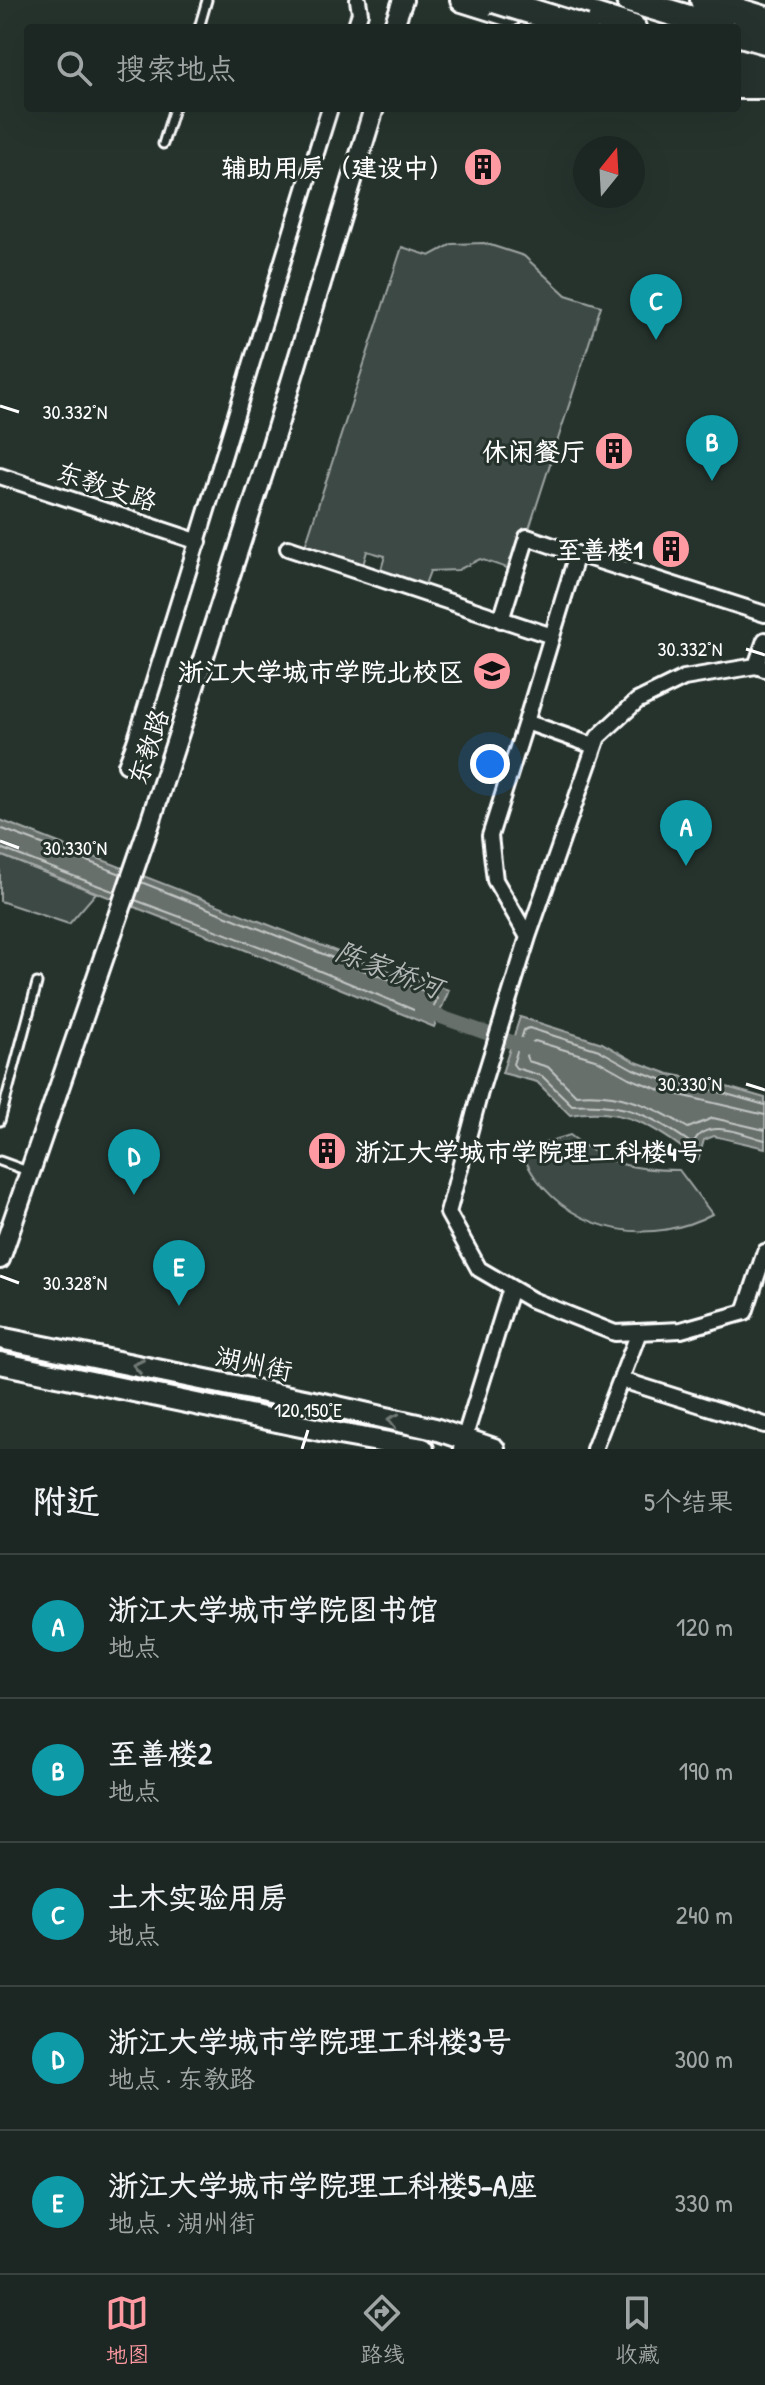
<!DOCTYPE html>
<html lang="zh">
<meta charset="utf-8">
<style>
body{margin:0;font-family:"Patrick Hand","LXGW WenKai TC",sans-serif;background:#252e2a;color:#f1f3f6}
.compass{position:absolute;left:573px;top:136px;width:72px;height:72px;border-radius:50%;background:#1c2622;box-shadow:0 8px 32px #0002;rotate:18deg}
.you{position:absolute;left:490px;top:764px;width:28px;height:28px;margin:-20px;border:6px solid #fff;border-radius:50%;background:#1a73e8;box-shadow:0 0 0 12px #1a73e833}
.badge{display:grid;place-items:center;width:52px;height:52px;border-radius:50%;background:#ff9aa2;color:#fff;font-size:26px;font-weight:700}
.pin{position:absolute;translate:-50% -66px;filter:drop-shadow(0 2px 4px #0008)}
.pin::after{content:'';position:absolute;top:42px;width:28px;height:24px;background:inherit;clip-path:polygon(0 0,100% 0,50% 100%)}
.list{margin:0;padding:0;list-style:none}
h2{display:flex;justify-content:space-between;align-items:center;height:104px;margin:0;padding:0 32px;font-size:34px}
h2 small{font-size:26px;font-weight:400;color:#a0a5a5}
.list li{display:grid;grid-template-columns:52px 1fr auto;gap:24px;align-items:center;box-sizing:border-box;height:144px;padding:0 32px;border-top:2px solid #3a4340}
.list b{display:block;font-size:30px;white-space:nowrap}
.list p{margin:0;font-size:26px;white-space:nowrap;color:#a0a5a5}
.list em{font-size:26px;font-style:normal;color:#a0a5a5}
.icon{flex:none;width:44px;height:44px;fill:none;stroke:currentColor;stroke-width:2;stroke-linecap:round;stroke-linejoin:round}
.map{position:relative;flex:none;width:765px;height:1449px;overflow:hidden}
.search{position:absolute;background:#1c2622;box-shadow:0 8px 32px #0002;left:24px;right:24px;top:24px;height:88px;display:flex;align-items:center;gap:20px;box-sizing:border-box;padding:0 28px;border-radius:8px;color:#a0a5a5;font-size:30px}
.sheet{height:824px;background:#1c2622}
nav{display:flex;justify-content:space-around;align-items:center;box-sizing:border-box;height:112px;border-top:2px solid #3a4340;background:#1c2622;font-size:22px;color:#a0a5a5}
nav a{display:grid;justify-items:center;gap:4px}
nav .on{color:#ff9aa2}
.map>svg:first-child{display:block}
.green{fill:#3e4944;stroke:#9ea4a2;stroke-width:2}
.water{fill:#67706c;stroke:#a4a9a7;stroke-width:2}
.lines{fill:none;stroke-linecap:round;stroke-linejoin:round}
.shore{stroke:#c2c6c4;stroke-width:2}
.canal{stroke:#67706c;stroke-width:14}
.service-casing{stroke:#fff;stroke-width:13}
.minor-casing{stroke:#fff;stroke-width:20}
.tertiary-casing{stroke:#fff;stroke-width:24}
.secondary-casing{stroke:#fff;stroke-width:26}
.primary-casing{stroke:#fff;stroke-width:28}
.trunk-casing{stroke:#fff;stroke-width:30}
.service{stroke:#26332d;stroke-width:7}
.minor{stroke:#26332d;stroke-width:14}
.tertiary{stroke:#26332d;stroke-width:18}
.secondary{stroke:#26332d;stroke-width:20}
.primary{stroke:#26332d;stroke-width:22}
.trunk{stroke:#26332d;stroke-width:24}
.trunk-bridge-casing{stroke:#fff;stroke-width:30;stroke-linecap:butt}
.trunk-bridge{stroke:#26332d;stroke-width:24}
.oneway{stroke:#727a76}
.ticks{fill:none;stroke:#fff;stroke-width:3}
.labels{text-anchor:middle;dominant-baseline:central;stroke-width:6;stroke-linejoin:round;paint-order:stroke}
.poi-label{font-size:26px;font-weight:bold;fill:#fff;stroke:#26332d;text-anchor:end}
.street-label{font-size:26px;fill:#fff;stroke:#26332d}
.water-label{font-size:28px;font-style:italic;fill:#b3b8b6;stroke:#26332d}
.ticks-label{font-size:20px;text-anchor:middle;fill:#fff;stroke:#26332d;stroke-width:6;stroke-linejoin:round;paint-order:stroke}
</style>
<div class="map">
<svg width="765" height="1449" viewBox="0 0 765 1449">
<rect width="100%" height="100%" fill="#26332d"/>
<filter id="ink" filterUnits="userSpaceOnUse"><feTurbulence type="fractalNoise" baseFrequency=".0125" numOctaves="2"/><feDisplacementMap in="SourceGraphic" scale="16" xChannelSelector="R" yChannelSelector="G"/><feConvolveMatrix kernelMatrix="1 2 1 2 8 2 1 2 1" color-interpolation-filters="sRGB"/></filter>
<g filter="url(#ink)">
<path class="green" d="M 484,243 L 524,256 L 566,295 L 601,306 L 519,560 L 507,568 L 480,559 L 458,570 L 430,571 L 424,587 L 380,573 L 385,556 L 367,551 L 363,565 L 305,546 L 402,247 L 430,256 L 452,244 Z
M 0,855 L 96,893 L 69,924 L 0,901 Z
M 570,1135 C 607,1165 633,1170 679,1170 L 712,1214 C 652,1246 577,1234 535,1177 C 529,1169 525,1159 520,1150 Z"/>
<path class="water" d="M 0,820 L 374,966 L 449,990 L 434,1027 L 266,958 L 0,855 Z
M 520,1017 L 602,1043 L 636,1062 L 669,1074 L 706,1081 L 765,1098 L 765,1148 L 714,1136 L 704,1140 L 698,1160 C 658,1128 623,1105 570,1115 L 537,1082 L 502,1073 Z"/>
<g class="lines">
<path class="shore" d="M 0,828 L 121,874
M 0,848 L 115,892
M 135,900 L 269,950 L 426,1015 L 431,1014 L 437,999 L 434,994 L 371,973 L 141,882
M 765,1105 L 705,1088 L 666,1081 L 633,1069 L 599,1050 L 529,1028 L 524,1030 L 513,1064 L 516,1068 L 542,1076 L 572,1105 C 624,1102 649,1114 691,1143 L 694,1142 C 706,1117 745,1135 765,1140
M 765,1115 L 663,1091 L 629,1078 L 595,1059 L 535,1041 L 531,1043 L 526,1056 L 528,1061 L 548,1067 L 576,1095 C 618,1091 654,1106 688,1128 L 713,1118 L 765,1130"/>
<path class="canal" d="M 421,1010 L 529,1048"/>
<g class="service-casing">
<path id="service" d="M 199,28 L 207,0
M 163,144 L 174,108
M 0,1121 L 37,983
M 0,1161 L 22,1169"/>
</g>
<g class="minor-casing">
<path id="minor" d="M 355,28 L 360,13 L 358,0
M 0,476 L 199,542
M 288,548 L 552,636 L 526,722
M 577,554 L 765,614
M 501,620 L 527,537 L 577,554 L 552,636
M 756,666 L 765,640
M 765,669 L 756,666 L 684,678 L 637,701 L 598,737 L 528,937 L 480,1092 L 448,1213 L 479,1269 L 532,1300 L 615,1333 L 681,1330 L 745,1312 L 765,1252
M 126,765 L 135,742 C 202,531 264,319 330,108
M 528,937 L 495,880 L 490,836 L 526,722 L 594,746
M 622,1380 L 765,1425
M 461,1449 L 511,1288
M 594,1449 L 639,1332"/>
</g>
<g class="tertiary-casing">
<path id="tertiary" d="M 393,28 L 403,0
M 0,1259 L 149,826 L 267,461 L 374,108"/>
</g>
<g class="secondary-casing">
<path id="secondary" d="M 0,1338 L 333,1406 L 435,1429 L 494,1449
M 0,1363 L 339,1434 L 423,1449"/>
</g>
<g class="primary-casing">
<path id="primary" d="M 462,0 L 510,15"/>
</g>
<g class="trunk-casing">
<path id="trunk" d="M 544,0 L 633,28
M 629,0 L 722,28
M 703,0 L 765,19
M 737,33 L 765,41
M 737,61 L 765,69
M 738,86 L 765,86"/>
</g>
<use href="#service" class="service"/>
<use href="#minor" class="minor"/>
<use href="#tertiary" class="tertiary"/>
<use href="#secondary" class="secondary"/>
<use href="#primary" class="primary"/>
<use href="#trunk" class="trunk"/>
<g class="trunk-bridge-casing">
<path id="trunk-bridge" d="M 494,0 L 585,28"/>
</g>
<use href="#trunk-bridge" class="trunk-bridge"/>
</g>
<defs><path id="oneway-chevron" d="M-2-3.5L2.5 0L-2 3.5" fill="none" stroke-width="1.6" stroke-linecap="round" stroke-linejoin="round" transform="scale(2)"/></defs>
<g class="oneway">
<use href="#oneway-chevron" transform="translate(138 1366) rotate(-168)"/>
<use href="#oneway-chevron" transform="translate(393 1420) rotate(-167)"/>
</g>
</g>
<path class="ticks" d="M 0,406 L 19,412M 746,649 L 765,655M 0,841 L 19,848M 746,1084 L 765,1090M 0,1276 L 19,1283M 302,1449 L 308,1430"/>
<defs>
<g id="building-disc" transform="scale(2)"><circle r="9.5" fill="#ff9aa2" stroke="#26332d"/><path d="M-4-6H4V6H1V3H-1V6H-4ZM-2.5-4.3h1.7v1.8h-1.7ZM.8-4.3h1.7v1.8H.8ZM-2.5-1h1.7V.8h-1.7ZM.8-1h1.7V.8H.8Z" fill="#111"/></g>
<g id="university-disc" transform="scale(2)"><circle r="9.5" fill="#ff9aa2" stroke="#26332d"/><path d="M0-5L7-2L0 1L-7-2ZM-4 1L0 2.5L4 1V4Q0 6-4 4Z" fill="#111"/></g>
</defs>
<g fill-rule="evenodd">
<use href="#building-disc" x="483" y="167"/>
<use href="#building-disc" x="614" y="451"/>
<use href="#building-disc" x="671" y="549"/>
<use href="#university-disc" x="492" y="671"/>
<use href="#building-disc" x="327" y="1151"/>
</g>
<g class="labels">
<g class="poi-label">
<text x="455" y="167">辅助用房（建设中）</text>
<text x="586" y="451">休闲餐厅</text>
<text x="643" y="549">至善楼1</text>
<text x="464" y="671">浙江大学城市学院北校区</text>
<text x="355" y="1151" text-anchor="start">浙江大学城市学院理工科楼4号</text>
</g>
<g class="street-label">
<text transform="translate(107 486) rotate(18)">东教支路</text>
<text transform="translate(148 747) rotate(-72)">东教路</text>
<text transform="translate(254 1363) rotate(12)">湖州街</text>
</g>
<g class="water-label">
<text transform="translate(389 969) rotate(21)">陈家桥河</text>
</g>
</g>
<g class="ticks-label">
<text x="75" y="419">30.332°N</text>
<text x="690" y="656">30.332°N</text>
<text x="75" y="855">30.330°N</text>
<text x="690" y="1091">30.330°N</text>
<text x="75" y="1290">30.328°N</text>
<text x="308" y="1417">120.150°E</text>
</g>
</svg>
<svg class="compass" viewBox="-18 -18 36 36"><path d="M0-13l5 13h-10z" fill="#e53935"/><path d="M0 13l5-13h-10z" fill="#a0a5a5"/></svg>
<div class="you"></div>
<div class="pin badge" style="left:686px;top:866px;background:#0f9aa8">A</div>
<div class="pin badge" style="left:712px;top:481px;background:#0f9aa8">B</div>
<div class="pin badge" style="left:656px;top:340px;background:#0f9aa8">C</div>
<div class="pin badge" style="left:134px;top:1195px;background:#0f9aa8">D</div>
<div class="pin badge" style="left:179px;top:1306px;background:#0f9aa8">E</div>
<div class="search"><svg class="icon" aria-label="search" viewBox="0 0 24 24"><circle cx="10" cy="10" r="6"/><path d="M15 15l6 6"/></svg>搜索地点</div>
</div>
<section class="sheet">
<h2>附近<small>5个结果</small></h2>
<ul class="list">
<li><span class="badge" style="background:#0f9aa8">A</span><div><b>浙江大学城市学院图书馆</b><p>地点</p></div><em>120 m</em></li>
<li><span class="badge" style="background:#0f9aa8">B</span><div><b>至善楼2</b><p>地点</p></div><em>190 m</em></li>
<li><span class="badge" style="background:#0f9aa8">C</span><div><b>土木实验用房</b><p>地点</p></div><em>240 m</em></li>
<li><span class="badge" style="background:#0f9aa8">D</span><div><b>浙江大学城市学院理工科楼3号</b><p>地点 · 东教路</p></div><em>300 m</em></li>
<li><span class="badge" style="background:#0f9aa8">E</span><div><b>浙江大学城市学院理工科楼5-A座</b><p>地点 · 湖州街</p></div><em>330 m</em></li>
</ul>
</section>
<nav>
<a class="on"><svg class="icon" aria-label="map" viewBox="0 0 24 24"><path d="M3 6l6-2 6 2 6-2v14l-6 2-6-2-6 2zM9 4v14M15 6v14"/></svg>地图</a>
<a><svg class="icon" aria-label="directions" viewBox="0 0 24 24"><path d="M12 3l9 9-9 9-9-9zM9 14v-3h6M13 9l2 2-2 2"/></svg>路线</a>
<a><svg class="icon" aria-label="saved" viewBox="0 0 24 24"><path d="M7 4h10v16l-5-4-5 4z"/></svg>收藏</a>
</nav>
